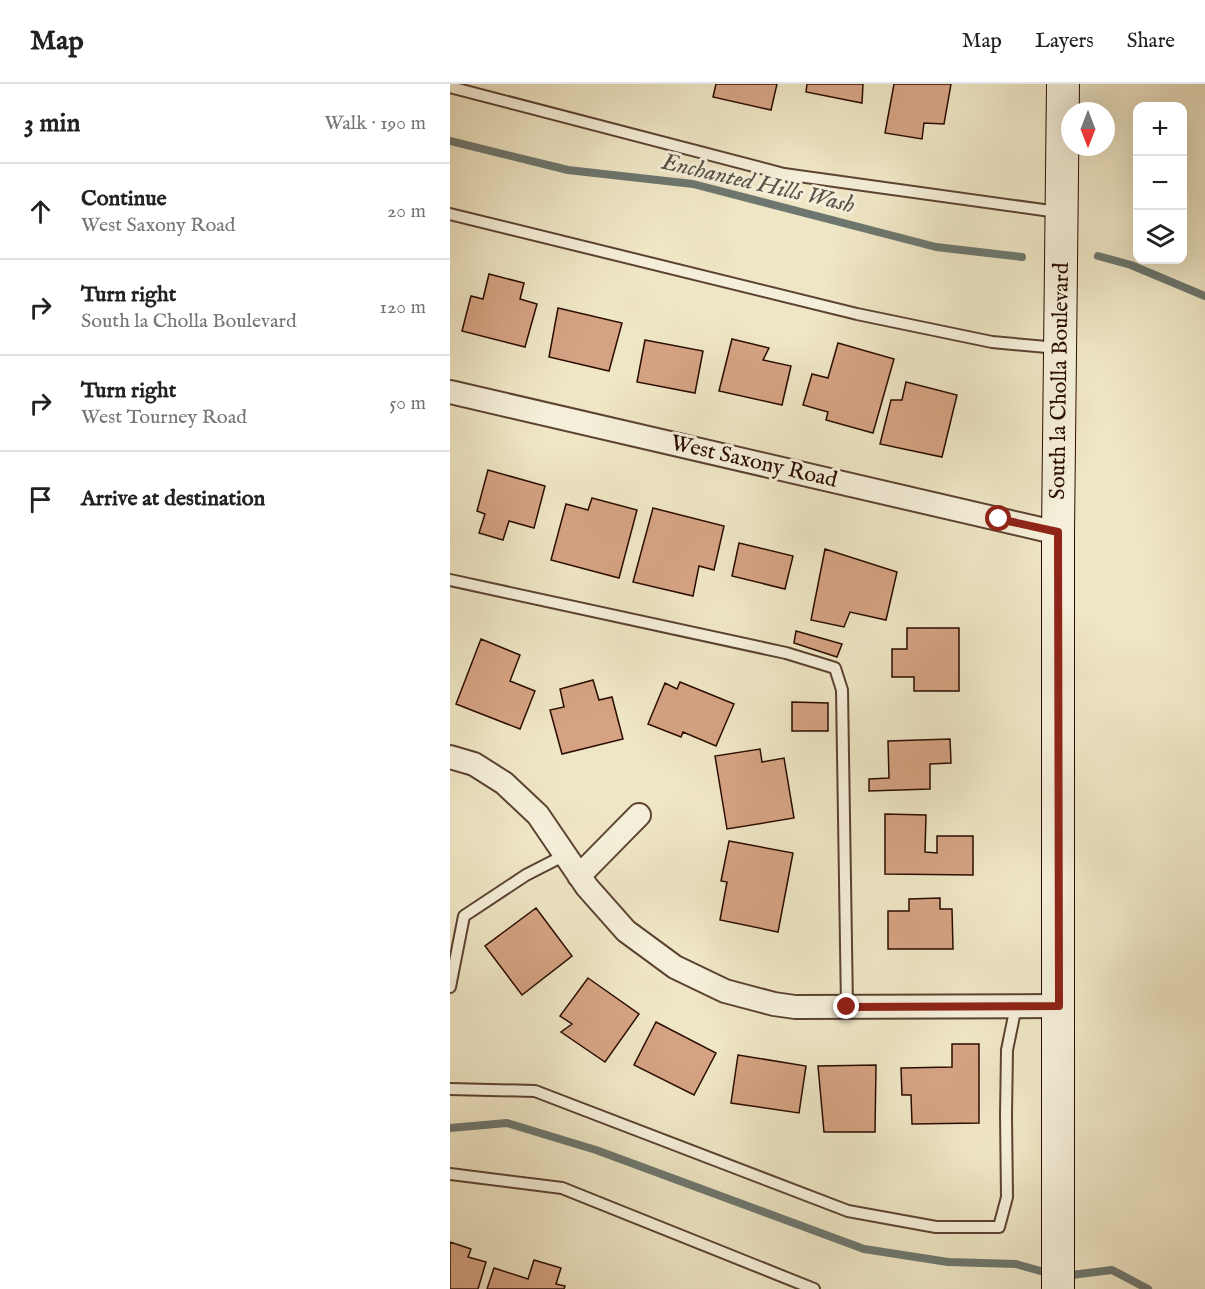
<!DOCTYPE html>
<meta charset="utf-8">
<style>
body{margin:0;font-family:"IM FELL English",serif;background:#f2f2f2;color:#222}
.controls{position:absolute;right:18px;top:18px;display:grid;overflow:hidden;border-radius:12px;box-shadow:0 6px 24px #0002}
.controls button{width:54px;height:54px;display:grid;place-items:center;padding:0;border:0;border-bottom:2px solid #e0e0e0;background:#fff;color:#222;font:30px sans-serif}
.compass{position:absolute;left:611px;top:18px;width:54px;height:54px;border-radius:50%;background:#fff;box-shadow:0 6px 24px #0002;rotate:180deg}
.stop{position:absolute;width:18px;height:18px;margin:-14px;border:4px solid #8f2418;border-radius:50%;background:#fff}
.stop.end{background:#8f2418;border-color:#fff;box-shadow:0 2px 6px #0008}
.list{margin:0;padding:0;list-style:none}
h2{display:flex;justify-content:space-between;align-items:center;height:78px;margin:0;padding:0 24px;font-size:26px}
h2 small{font-size:20px;font-weight:400;color:#767676}
.list li{display:grid;grid-template-columns:39px 1fr auto;gap:18px;align-items:center;box-sizing:border-box;height:96px;padding:0 24px;border-top:2px solid #e0e0e0}
.list b{display:block;font-size:22px;white-space:nowrap}
.list p{margin:0;font-size:20px;white-space:nowrap;color:#767676}
.list em{font-size:20px;font-style:normal;color:#767676}
.icon{flex:none;width:33px;height:33px;fill:none;stroke:currentColor;stroke-width:2;stroke-linecap:round;stroke-linejoin:round}
.map{position:relative;flex:none;width:755px;height:1205px;overflow:hidden}
header{display:flex;align-items:center;gap:36px;box-sizing:border-box;height:84px;padding:0 30px;background:#fff;border-bottom:2px solid #e0e0e0}
header strong{font-size:28px}
nav{display:flex;gap:33px;margin-inline-start:auto;font-size:21px}
main{display:flex}
aside{flex:1;background:#fff}
.map>svg:first-child{display:block}
.lines{fill:none;stroke-linecap:round;stroke-linejoin:round}
.stream{stroke:#6d776f;stroke-width:8}
.building{fill:#d5a383;stroke:#2a0c00;stroke-width:1.5}
.lane-casing{stroke:#5b4231;stroke-width:14}
.street-casing{stroke:#5b4231;stroke-width:26}
.secondary-casing{stroke:#2a0c00;stroke-width:34}
.lane{stroke:#f5efd9;stroke-width:10}
.street{stroke:#f5efd9;stroke-width:22}
.secondary{stroke:#f5efd9;stroke-width:32}
.route{stroke:#8f2418;stroke-width:8}
.labels{text-anchor:middle;dominant-baseline:central;stroke-width:6;stroke-linejoin:round;paint-order:stroke}
.street-label{font-size:22px;fill:#2a0c00;stroke:#f5efd9}
.water-label{font-size:24px;font-style:italic;fill:#57534a;stroke:#f5efd9}
</style>
<header>
<strong>Map</strong>
<nav><a>Map</a><a>Layers</a><a>Share</a></nav>
</header>
<main>
<aside>
<h2>3 min<small>Walk · 190 m</small></h2>
<ul class="list">
<li><svg class="icon" aria-label="ahead" viewBox="0 0 24 24"><path d="M12 20V5M6 11l6-6 6 6"/></svg><div><b>Continue</b><p>West Saxony Road</p></div><em>20 m</em></li>
<li><svg class="icon" aria-label="right" viewBox="0 0 24 24"><path d="M7 20v-9h11M14 6l5 5-5 5"/></svg><div><b>Turn right</b><p>South la Cholla Boulevard</p></div><em>120 m</em></li>
<li><svg class="icon" aria-label="right" viewBox="0 0 24 24"><path d="M7 20v-9h11M14 6l5 5-5 5"/></svg><div><b>Turn right</b><p>West Tourney Road</p></div><em>50 m</em></li>
<li><svg class="icon" aria-label="arrive" viewBox="0 0 24 24"><path d="M6 21V4h12l-3 4 3 4H6"/></svg><div><b>Arrive at destination</b></div></li>
</ul>
</aside>
<div class="map">
<svg width="755" height="1205" viewBox="0 0 755 1205">
<rect width="100%" height="100%" fill="#efe6c5"/>
<filter id="stains"><feTurbulence type="fractalNoise" baseFrequency=".00333" numOctaves="4"/><feColorMatrix values="0 0 0 0 .2 0 0 0 0 .09 0 0 0 0 .02 0 0 0 .5 -.17"/></filter>
<radialGradient id="worn" r=".72"><stop offset=".6" stop-color="#630" stop-opacity="0"/><stop offset="1" stop-color="#630" stop-opacity=".3"/></radialGradient>
<g class="lines">
<path class="stream" d="M 0,57 L 118,86 L 243,100 L 486,163 L 572,173
M 648,172 L 681,181 L 755,212
M 0,1044 L 57,1039 L 146,1066 L 414,1165 L 498,1178 L 566,1180 L 601,1190
M 613,1192 L 662,1186 L 698,1205"/>
</g>
<path class="building" d="M 266,0 L 327,0 L 321,26 L 263,13 Z
M 357,0 L 413,0 L 412,19 L 356,8 Z
M 444,0 L 501,0 L 494,40 L 474,39 L 472,55 L 435,49 Z
M 39,190 L 74,199 L 70,215 L 87,220 L 75,263 L 12,247 L 21,212 L 33,215 Z
M 108,224 L 172,239 L 159,287 L 99,273 Z
M 282,255 L 319,264 L 313,276 L 341,282 L 332,321 L 269,307 Z
M 195,256 L 253,267 L 245,309 L 187,298 Z
M 388,259 L 444,275 L 423,349 L 376,336 L 378,328 L 353,321 L 362,290 L 378,294 Z
M 456,298 L 507,311 L 492,373 L 430,360 L 441,316 L 452,316 Z
M 38,386 L 95,402 L 84,444 L 59,437 L 53,456 L 29,449 L 35,430 L 27,427 Z
M 142,414 L 187,426 L 169,494 L 101,476 L 116,420 L 138,426 Z
M 203,424 L 274,442 L 264,486 L 249,482 L 243,512 L 183,498 Z
M 289,459 L 343,472 L 335,505 L 282,492 Z
M 375,465 L 447,488 L 436,536 L 400,528 L 394,543 L 361,536 Z
M 457,544 L 509,544 L 509,607 L 464,607 L 464,593 L 442,593 L 442,565 L 457,565 Z
M 346,547 L 392,560 L 387,573 L 344,559 Z
M 31,555 L 70,571 L 60,597 L 85,607 L 70,645 L 6,620 Z
M 143,596 L 149,616 L 162,613 L 173,655 L 112,670 L 100,626 L 114,623 L 110,605 Z
M 230,598 L 284,620 L 266,662 L 233,648 L 231,653 L 198,640 L 215,599 L 227,605 Z
M 342,618 L 378,619 L 378,647 L 342,647 Z
M 500,655 L 501,679 L 480,680 L 480,705 L 419,707 L 419,695 L 439,694 L 438,657 Z
M 310,665 L 312,678 L 334,674 L 344,734 L 277,745 L 265,672 Z
M 435,730 L 476,731 L 475,768 L 487,769 L 487,752 L 523,752 L 523,791 L 435,790 Z
M 279,757 L 343,769 L 328,848 L 270,836 L 277,798 L 271,797 Z
M 490,814 L 490,825 L 502,825 L 503,865 L 438,865 L 438,827 L 459,827 L 459,815 Z
M 86,824 L 122,872 L 72,911 L 35,862 Z
M 138,894 L 189,930 L 155,978 L 111,948 L 122,940 L 110,932 Z
M 206,938 L 266,969 L 244,1011 L 184,981 Z
M 502,960 L 529,960 L 529,1039 L 462,1040 L 461,1011 L 452,1011 L 451,984 L 502,983 Z
M 288,971 L 356,982 L 349,1029 L 281,1019 Z
M 426,981 L 425,1048 L 374,1048 L 368,982 Z
M 0,1158 L 21,1165 L 18,1173 L 36,1178 L 28,1205 L 0,1205 Z
M 84,1176 L 111,1184 L 106,1200 L 115,1202 L 114,1205 L 37,1205 L 44,1184 L 78,1195 Z"/>
<g class="lines">
<g class="lane-casing">
<path id="lane" d="M 0,3 L 334,90 L 608,128
M 0,130 L 407,230 L 542,258 L 608,264
M 0,496 L 336,569 L 385,584 L 392,606 L 397,923
M 0,903 L 14,832 L 76,791 L 115,771
M 0,1005 L 85,1007 L 398,1127 L 486,1143 L 549,1143 L 557,1113 L 556,1031 L 557,966 L 566,922
M 0,1090 L 112,1104 L 364,1205"/>
</g>
<g class="street-casing">
<path id="street" d="M 0,308 L 608,449
M 0,673 L 24,680 L 54,699 L 88,731 L 137,803 L 176,847 L 225,883 L 275,907 L 324,920 L 345,923 L 609,922
M 129,792 L 189,731"/>
</g>
<g class="secondary-casing">
<path id="secondary" d="M 608,1205 L 608,449 L 613,0"/>
</g>
<use href="#lane" class="lane"/>
<use href="#street" class="street"/>
<use href="#secondary" class="secondary"/>
</g>
<g class="lines">
<path class="route" d="M 397,923 L 609,922 L 608,448 L 549,435"/>
</g>
<g class="labels">
<g class="street-label">
<text transform="translate(610 297) rotate(-89)">South la Cholla Boulevard</text>
<text transform="translate(304 378) rotate(13)">West Saxony Road</text>
</g>
<g class="water-label">
<text transform="translate(308 100) rotate(13)">Enchanted Hills Wash</text>
</g>
</g>
<rect width="100%" height="100%" filter="url(#stains)"/>
<rect width="100%" height="100%" fill="url(#worn)"/>
</svg>
<div class="controls">
<button>+</button>
<button>−</button>
<button><svg class="icon" aria-label="layers" viewBox="0 0 24 24"><path d="M12 4l9 5-9 5-9-5zM3 14l9 5 9-5"/></svg></button>
</div>
<svg class="compass" viewBox="-18 -18 36 36"><path d="M0-13l5 13h-10z" fill="#e53935"/><path d="M0 13l5-13h-10z" fill="#767676"/></svg>
<div class="stop" style="left:549px;top:435px"></div>
<div class="stop end" style="left:397px;top:923px"></div>
</div>
</main>
